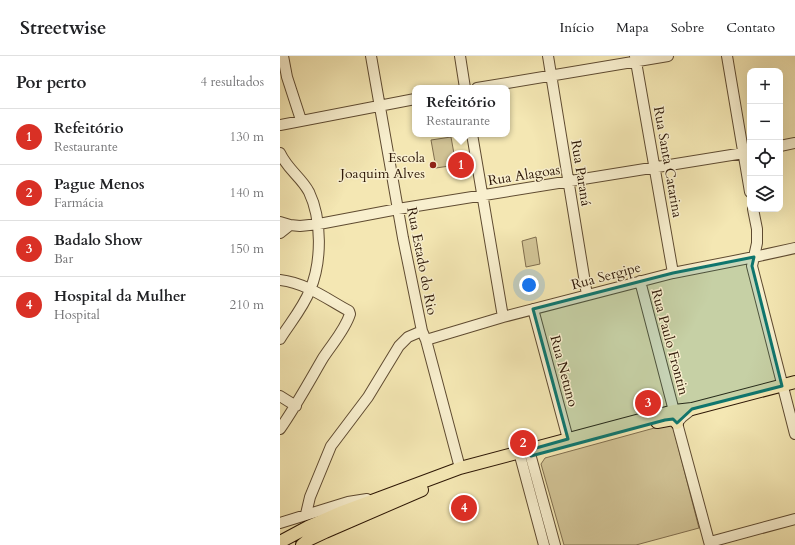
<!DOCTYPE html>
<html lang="pt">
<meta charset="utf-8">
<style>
body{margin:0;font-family:Cardo,serif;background:#f6f6f6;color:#202124}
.controls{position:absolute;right:12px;top:12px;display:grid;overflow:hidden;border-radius:8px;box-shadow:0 4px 16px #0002}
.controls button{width:36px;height:36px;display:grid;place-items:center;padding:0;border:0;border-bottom:1px solid #e0e0e0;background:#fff;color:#202124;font:20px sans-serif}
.you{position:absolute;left:249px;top:229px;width:14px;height:14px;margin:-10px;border:3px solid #fff;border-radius:50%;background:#1a73e8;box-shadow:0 0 0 6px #1a73e833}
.badge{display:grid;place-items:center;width:26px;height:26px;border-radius:50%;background:#d93025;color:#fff;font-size:13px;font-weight:700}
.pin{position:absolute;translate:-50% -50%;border:2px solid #fff;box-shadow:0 1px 4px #0006}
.popup{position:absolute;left:132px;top:29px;width:98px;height:52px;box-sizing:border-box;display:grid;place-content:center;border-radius:8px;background:#fff;filter:drop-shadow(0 1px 3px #0005);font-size:13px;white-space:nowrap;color:#757577}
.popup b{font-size:15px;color:#202124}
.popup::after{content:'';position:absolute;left:50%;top:100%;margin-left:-8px;border:8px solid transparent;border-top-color:#fff}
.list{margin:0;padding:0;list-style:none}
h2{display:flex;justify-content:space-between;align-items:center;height:52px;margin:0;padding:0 16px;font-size:17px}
h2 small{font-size:13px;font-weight:400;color:#757577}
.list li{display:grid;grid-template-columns:26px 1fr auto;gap:12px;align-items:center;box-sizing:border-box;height:56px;padding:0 16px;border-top:1px solid #e0e0e0}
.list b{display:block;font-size:15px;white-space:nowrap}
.list p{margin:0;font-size:13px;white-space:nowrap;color:#757577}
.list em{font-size:13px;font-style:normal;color:#757577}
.icon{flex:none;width:22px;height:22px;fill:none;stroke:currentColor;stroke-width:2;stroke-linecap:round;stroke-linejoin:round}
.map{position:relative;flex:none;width:515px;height:489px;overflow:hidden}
header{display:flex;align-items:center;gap:24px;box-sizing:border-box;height:56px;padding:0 20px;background:#fff;border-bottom:1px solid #e0e0e0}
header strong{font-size:19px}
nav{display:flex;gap:22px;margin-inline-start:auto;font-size:14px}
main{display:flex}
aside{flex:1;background:#fff}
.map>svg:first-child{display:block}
.green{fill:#d2c496;stroke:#806e4e}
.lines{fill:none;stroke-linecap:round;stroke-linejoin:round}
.minor-casing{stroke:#5f4b31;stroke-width:12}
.major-casing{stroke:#2d1706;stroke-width:14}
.minor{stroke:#f8efce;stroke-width:10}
.major{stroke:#f4e7b3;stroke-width:12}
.marked{fill:#0f766e;fill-opacity:0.2;stroke:#0f766e;stroke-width:3;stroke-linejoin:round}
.poi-dot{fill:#8f2418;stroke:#f8efce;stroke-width:1.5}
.labels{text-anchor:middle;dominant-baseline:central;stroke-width:3;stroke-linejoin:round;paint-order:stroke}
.poi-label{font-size:14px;fill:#2d1706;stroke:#f8efce;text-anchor:end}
.street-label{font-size:14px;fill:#2d1706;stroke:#f8efce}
</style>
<header>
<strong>Streetwise</strong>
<nav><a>Início</a><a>Mapa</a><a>Sobre</a><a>Contato</a></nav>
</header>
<main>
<aside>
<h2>Por perto<small>4 resultados</small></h2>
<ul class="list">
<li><span class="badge">1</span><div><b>Refeitório</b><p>Restaurante</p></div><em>130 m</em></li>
<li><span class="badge">2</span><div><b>Pague Menos</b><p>Farmácia</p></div><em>140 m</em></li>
<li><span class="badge">3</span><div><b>Badalo Show</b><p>Bar</p></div><em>150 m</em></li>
<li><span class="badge">4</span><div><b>Hospital da Mulher</b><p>Hospital</p></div><em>210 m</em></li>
</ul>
</aside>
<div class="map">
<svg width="515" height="489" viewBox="0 0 515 489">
<rect width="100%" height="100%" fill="#f4e7b3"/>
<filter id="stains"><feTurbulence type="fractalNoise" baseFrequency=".005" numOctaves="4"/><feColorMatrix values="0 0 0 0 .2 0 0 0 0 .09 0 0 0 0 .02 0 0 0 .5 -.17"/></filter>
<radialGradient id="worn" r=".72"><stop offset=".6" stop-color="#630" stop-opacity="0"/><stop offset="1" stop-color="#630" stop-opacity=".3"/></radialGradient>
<path class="green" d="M 171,81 L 176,109 L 156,112 L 151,84 Z
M 256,181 L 260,208 L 246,211 L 242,185 Z
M 389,368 L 393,371 L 419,472 L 356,489 L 284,489 L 261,408 L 265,402 Z"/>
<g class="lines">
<g class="minor-casing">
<path id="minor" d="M 3,0 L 7,21 L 21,64
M 91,0 L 123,182 L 142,275 L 146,284 L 180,412
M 180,0 L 185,32
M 268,0 L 307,239
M 355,0 L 393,217
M 447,0 L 470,136
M 197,32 L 388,0
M 0,69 L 135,43
M 192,78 L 223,261
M 500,90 L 515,87
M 0,97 C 8,114 21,121 29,136 C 42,163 42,206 30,234 C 23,252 10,267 0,283
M 473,153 L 477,173 L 477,187 L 472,210 L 515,378
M 0,166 L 10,169 L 20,170 L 39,168 L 118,153 L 470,96
M 0,177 L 10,169
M 0,224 C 26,227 47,243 69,255 L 70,258 C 65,274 52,288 43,302 C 29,326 16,350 0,373
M 360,225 L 394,355
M 253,253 L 288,383
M 146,284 L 223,261 L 393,217 L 474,201 L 515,192
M 0,340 L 16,350
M 412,353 L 402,361 L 397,367 L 430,489
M 249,394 L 275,489
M 239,396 L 264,489
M 26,458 L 30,441 L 51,390 L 88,341 L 119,290 L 128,281 L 142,275
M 0,467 L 68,446 L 87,443
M 430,486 L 515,463"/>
</g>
<g class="major-casing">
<path id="major" d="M 377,366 L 393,363 L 397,367
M 0,486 L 28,471 L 62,456 L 180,412 L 394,355 L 412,353 L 515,326
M 22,489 L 28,484 L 45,476 L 142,434"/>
</g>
<use href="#minor" class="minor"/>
<use href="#major" class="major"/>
</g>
<path class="marked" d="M 474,201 L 472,210 L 502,330 L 412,353 L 397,367 L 393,363 L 385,364 L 251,400 L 249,394 L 288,383 L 253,253 L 393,217 Z"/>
<circle class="poi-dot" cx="153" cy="109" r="4"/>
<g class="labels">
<g class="poi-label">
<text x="145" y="101">Escola<tspan x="145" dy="16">Joaquim Alves</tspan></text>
</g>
<g class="street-label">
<text transform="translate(388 106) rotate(80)">Rua Santa Catarina</text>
<text transform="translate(301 117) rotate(81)">Rua Paraná</text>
<text transform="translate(244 119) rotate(-9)">Rua Alagoas</text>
<text transform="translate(142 205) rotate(79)">Rua Estado do Rio</text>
<text transform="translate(326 220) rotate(-15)">Rua Sergipe</text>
<text transform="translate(390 286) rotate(75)">Rua Paulo Frontin</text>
<text transform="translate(284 315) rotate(75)">Rua Netuno</text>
</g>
</g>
<rect width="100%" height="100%" filter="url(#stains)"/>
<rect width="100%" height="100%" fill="url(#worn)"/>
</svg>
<div class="controls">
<button>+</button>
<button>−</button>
<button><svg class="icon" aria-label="locate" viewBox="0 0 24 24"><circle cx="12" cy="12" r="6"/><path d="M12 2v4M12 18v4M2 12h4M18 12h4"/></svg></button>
<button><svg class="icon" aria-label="layers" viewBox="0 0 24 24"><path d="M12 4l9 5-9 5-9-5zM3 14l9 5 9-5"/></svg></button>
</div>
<div class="you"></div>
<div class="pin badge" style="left:181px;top:109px">1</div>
<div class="popup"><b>Refeitório</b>Restaurante</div>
<div class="pin badge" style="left:243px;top:387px">2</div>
<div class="pin badge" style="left:368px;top:347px">3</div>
<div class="pin badge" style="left:184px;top:452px">4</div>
</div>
</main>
